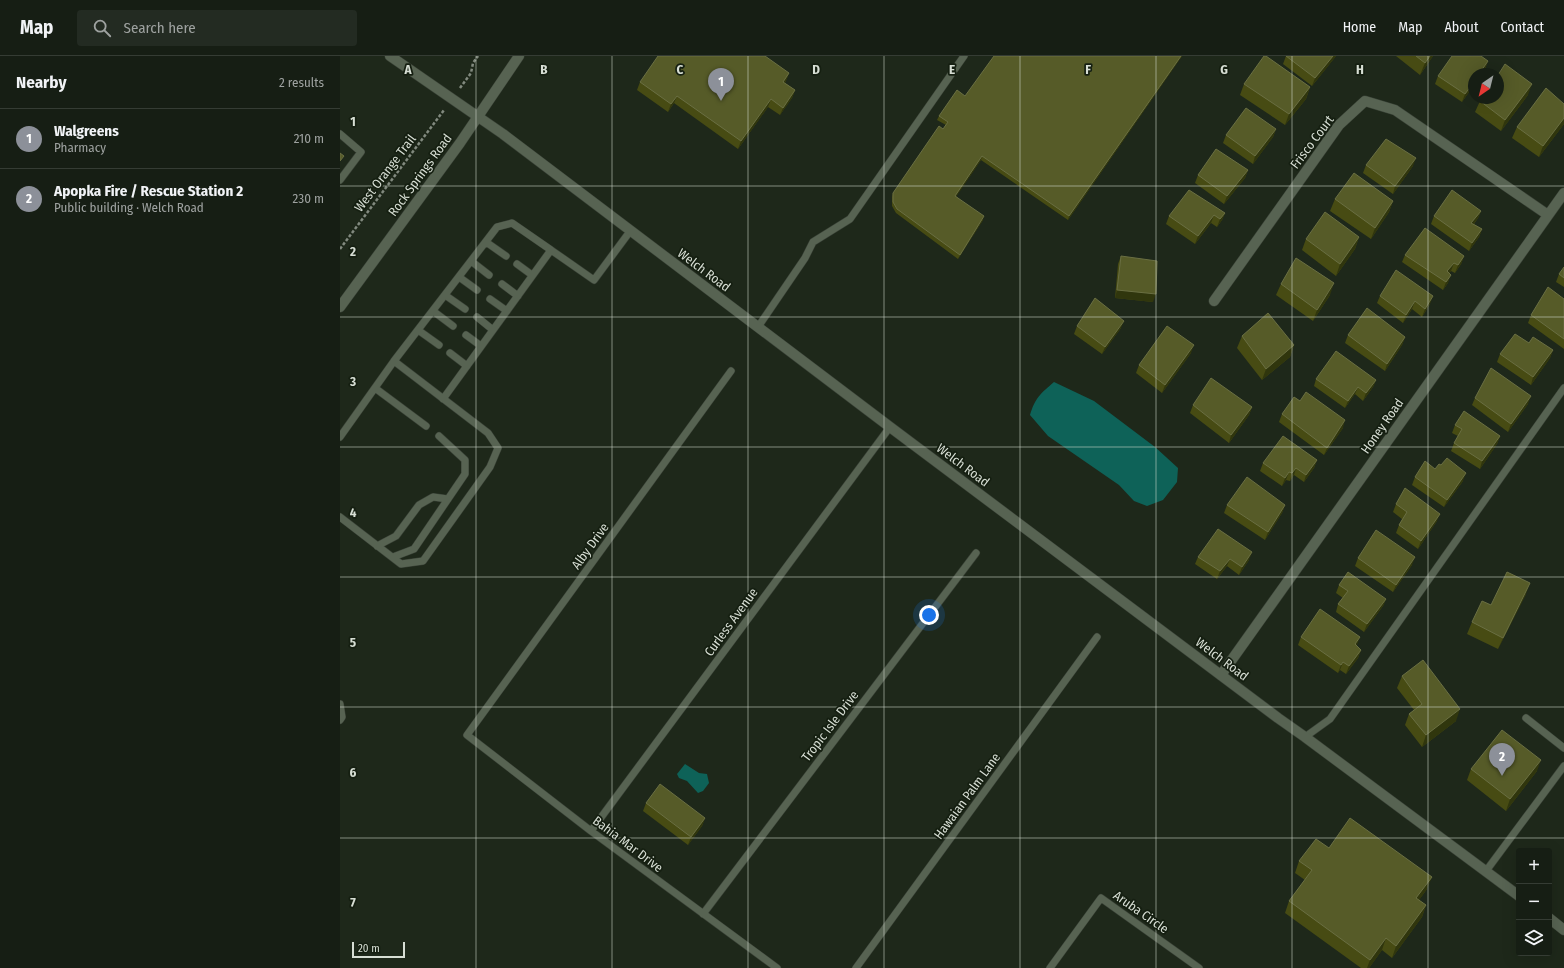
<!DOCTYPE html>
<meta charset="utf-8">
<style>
body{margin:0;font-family:"Fira Sans Condensed",sans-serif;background:#232b22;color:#f1f3f6}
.controls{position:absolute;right:12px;bottom:12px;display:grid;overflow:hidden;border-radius:4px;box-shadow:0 4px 16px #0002}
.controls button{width:36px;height:36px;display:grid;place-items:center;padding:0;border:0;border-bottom:1px solid #353c34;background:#161e14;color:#f1f3f6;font:20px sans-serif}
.compass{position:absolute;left:1128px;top:12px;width:36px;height:36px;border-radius:50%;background:#161e14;box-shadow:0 4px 16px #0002;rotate:215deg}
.scale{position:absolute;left:12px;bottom:10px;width:53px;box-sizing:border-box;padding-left:4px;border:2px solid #d7ded4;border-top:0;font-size:11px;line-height:14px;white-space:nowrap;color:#d7ded4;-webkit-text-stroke:3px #151f11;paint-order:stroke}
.you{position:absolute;left:589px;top:559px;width:14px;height:14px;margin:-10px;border:3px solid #fff;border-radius:50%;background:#1a73e8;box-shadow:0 0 0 6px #1a73e833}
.badge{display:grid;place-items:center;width:26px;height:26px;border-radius:50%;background:#8c9099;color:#fff;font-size:13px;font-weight:700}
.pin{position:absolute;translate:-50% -33px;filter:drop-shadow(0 1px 2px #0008)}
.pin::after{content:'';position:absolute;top:21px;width:14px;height:12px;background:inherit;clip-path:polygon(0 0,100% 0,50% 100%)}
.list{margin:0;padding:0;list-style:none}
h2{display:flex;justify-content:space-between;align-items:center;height:52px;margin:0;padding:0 16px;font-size:17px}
h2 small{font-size:13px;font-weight:400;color:#9ea2a0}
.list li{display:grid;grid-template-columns:26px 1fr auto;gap:12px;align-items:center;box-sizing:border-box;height:60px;padding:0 16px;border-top:1px solid #353c34}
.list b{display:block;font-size:15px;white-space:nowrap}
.list p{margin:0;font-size:13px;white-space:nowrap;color:#9ea2a0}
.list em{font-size:13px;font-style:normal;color:#9ea2a0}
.icon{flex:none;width:22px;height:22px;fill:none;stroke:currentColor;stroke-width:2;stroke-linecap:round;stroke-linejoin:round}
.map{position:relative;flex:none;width:1224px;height:912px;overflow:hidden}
header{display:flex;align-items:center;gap:24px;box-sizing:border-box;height:56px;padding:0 20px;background:#161e14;border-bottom:1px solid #353c34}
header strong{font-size:19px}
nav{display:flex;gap:22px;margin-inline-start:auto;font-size:14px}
.search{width:280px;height:36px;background:#232b22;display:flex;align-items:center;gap:10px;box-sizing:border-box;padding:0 14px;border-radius:4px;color:#9ea2a0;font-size:15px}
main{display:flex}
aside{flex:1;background:#161e14}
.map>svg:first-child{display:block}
.water{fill:#0e6258}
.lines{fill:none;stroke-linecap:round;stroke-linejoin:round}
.lane-casing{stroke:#3a4237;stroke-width:8}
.street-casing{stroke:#3a4237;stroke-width:11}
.secondary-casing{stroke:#3a4237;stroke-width:11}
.path{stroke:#828a7f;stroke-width:2.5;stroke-dasharray:3 2;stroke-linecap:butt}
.lane{stroke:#576352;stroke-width:7}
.street{stroke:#576352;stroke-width:10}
.secondary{stroke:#576352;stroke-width:10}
.wall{fill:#474b13}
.shaded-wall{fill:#30360d}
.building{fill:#565b28;stroke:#6a6f43}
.grid{fill:none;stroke:#d7ded4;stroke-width:1;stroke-opacity:0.55}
.labels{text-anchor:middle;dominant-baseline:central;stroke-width:3.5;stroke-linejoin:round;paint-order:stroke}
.street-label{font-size:13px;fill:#d7ded4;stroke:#151f11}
.grid-label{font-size:13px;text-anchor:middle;font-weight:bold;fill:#d7ded4;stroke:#151f11;stroke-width:3.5;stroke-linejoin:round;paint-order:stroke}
</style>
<header>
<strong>Map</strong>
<div class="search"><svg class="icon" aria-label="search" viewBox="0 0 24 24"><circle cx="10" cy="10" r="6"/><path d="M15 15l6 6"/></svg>Search here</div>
<nav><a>Home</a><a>Map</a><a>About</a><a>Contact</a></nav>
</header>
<main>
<aside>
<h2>Nearby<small>2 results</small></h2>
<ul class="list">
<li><span class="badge">1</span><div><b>Walgreens</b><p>Pharmacy</p></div><em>210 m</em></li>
<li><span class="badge">2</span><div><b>Apopka Fire / Rescue Station 2</b><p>Public building · Welch Road</p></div><em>230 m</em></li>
</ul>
</aside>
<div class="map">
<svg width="1224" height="912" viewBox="0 0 1224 912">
<rect width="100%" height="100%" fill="#1e281a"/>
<path class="water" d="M 714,326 L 754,345 L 815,391 L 838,412 L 837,426 L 823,444 L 807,450 L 794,445 L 779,429 L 708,380 L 690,359 C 695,342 701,337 714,326 Z
M 345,708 L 359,717 L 367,718 L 369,727 L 363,735 L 358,737 L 347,725 L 339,722 L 337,718 Z"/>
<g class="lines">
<g class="lane-casing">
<path id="lane" d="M 0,78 L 21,96 L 0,124
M 146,186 L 166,200
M 211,194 L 254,224 L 291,174
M 131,205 L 149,219
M 177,208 L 192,219
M 119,221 L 137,234
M 162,228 L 178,240
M 105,239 L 125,253
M 150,243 L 167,255
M 93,255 L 113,270
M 137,261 L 153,274
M 418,271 L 465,202 L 473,186 L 510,163 L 624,0
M 78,274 L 99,289
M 126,279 L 141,290
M 110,297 L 127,310
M 54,305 L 157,171 L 172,167 L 211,194 L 103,343
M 391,315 L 127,679 L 251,775 L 437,912
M 35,332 L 86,370
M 0,381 L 54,305 L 148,377 L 158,392 L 150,411 L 83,505 L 61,508 L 0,461
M 37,490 L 56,480 L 79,449 L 93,441 L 108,443
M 53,501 L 74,493 L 125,418 L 125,404 L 99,380
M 0,648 L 2,661 L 0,664
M 1186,662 L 1224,692
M 965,681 L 990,663 L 1224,332
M 251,775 L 550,371
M 1146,815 L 1224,710
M 363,858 L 636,497
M 516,912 L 757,581
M 710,912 L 761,842 L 859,912"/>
</g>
<g class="street-casing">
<path id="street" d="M 874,245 L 999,69 L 1025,45 L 1055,54 L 1208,159
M 881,619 L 1224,137"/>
</g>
<g class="secondary-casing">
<path id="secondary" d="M 50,0 L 163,78 L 550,371 L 938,662 L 965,681 L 1179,840
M 0,251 L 120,87 L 179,0
M 1209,862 L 1224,874"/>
</g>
<path class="path" d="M 120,32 L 131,17 L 133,7 L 138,0
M 0,193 L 104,54"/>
<use href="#lane" class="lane"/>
<use href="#street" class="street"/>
<use href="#secondary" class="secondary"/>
</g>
<path class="wall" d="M 842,0 L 728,164 L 641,104 L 616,140 L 643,164 L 618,203 L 556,157 L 552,150 L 552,141 L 553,137 L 606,69 L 597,64 L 599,60 L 625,40 Z
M 946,0 L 996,0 L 972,30 L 943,8 Z
M 1056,0 L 1093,0 L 1080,19 Z
M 1148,5 L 1145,13 L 1134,18 L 1134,29 L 1122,46 L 1095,28 L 1098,20 Z
M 449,17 L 445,27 L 455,34 L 452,42 L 440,59 L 428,51 L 398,93 L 334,47 L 328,56 L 297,34 L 300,26 Z
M 904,28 L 970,31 L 966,43 L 945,69 L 900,39 Z
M 1188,39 L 1161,75 L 1135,56 L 1140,45 Z
M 1224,48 L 1224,68 L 1199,101 L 1172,82 L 1177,71 Z
M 936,73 L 933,81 L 913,108 L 883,87 L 886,79 Z
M 1026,109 L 1073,110 L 1053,138 L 1023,117 Z
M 908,114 L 905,122 L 884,148 L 855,127 L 858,119 Z
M 995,143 L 1053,145 L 1049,156 L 1031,183 L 990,155 Z
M 1141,155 L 1138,162 L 1134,168 L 1142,173 L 1139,181 L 1129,195 L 1091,168 L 1094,160 Z
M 885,157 L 882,164 L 877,171 L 871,167 L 855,188 L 826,168 L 829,160 Z
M 1019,181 L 1015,193 L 996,220 L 962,194 L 966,183 Z
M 1065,199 L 1124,200 L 1121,208 L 1115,217 L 1111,215 L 1109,217 L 1108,227 L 1103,234 L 1062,206 Z
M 781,200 L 813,246 L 775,242 L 778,208 Z
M 1224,211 L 1224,231 L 1216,226 L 1219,218 Z
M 941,228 L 990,239 L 973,265 L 936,239 Z
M 1040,240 L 1090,248 L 1082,261 L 1072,253 L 1063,267 L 1037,247 Z
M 1224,243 L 1224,293 L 1188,267 L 1191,259 Z
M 737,270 L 781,272 L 762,298 L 734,278 Z
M 1008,279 L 1065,281 L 1062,289 L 1045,315 L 1005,287 Z
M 902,280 L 954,289 L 950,301 L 922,324 L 897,292 Z
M 1189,287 L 1213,294 L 1210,302 L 1191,329 L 1157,306 L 1160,298 Z
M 851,297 L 822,337 L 796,317 L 799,309 Z
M 976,323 L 1036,324 L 1033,331 L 1023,345 L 1015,338 L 1005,352 L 974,330 Z
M 1135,342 L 1188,348 L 1168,376 L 1132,349 Z
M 853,349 L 912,351 L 909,359 L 889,387 L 850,357 Z
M 942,358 L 1003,372 L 984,399 L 939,366 Z
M 1115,369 L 1160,380 L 1157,388 L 1140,413 L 1111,395 L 1114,387 L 1118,380 L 1112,377 Z
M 977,404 L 974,412 L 964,426 L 954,419 L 950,425 L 946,424 L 942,430 L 920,415 L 923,407 Z
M 1095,413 L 1123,425 L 1104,451 L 1072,429 L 1075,421 Z
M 1056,448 L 1097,465 L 1078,493 L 1056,477 L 1059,469 L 1062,463 L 1053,456 Z
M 887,449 L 945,449 L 942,457 L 925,484 L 884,457 Z
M 858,501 L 909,504 L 899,519 L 887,510 L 877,523 L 855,508 Z
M 1018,502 L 1072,509 L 1053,536 L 1015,510 Z
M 999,529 L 1046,543 L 1043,550 L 1024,576 L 996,556 L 998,548 L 1003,542 L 996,537 Z
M 1186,538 L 1158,593 L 1127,578 L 1132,566 L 1151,549 Z
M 961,581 L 1017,589 L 1016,590 L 1021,594 L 1018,602 L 1006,618 L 1000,614 L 998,617 L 958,589 Z
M 1062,620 L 1116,665 L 1082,691 L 1065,669 L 1069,658 L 1074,654 L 1057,632 Z
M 1131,713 L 1197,715 L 1166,755 L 1127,724 Z
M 306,747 L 365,762 L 362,770 L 348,789 L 303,755 Z
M 989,792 L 1087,833 L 1079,844 L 1086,849 L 1082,861 L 1052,902 L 1042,894 L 1029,912 L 1021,912 L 945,857 L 949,845 L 965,824 L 955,817 L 959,805 Z"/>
<path class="shaded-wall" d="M 841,0 L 842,0 L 728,164 L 729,160 Z
M 993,0 L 996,0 L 972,30 L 975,22 Z
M 1090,0 L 1093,0 L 1080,19 L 1085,7 Z
M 1148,5 L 1145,13 L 1142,18 L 1139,18 Z
M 449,17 L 446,25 L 440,34 L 443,26 Z
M 1134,26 L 1134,29 L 1122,46 L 1125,38 Z
M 1192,28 L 1188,39 L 1161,75 L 1165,64 Z
M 970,31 L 966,43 L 945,69 L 949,58 Z
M 455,34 L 452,42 L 440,59 L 443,52 Z
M 337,40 L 334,47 L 328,56 L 331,48 Z
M 431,43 L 428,51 L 398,93 L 401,85 Z
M 1224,62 L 1224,68 L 1199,101 L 1203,90 Z
M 936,73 L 933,81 L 913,108 L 915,100 Z
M 642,100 L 641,104 L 614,144 L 615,140 Z
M 1076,102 L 1073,110 L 1053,138 L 1055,130 Z
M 908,114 L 905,122 L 884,148 L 887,140 Z
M 1053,145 L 1049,156 L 1031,183 L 1035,172 Z
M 1141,155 L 1138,162 L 1129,174 L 1131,167 Z
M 885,157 L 882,164 L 877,171 L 880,163 Z
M 874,159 L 871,167 L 855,188 L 858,180 Z
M 644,160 L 643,164 L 618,203 L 620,199 Z
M 1142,173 L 1139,181 L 1129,195 L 1132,187 Z
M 1019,181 L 1015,193 L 996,220 L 1000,208 Z
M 1124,200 L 1121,208 L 1115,217 L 1118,209 Z
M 1114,207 L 1111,215 L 1104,223 L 1107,215 Z
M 1111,219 L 1108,227 L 1103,234 L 1106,226 Z
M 994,227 L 990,239 L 973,265 L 977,254 Z
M 777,234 L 816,238 L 813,246 L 775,242 Z
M 1093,240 L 1090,248 L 1082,261 L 1085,253 Z
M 1075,245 L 1072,253 L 1063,267 L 1066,259 Z
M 784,265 L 781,272 L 762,298 L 765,291 Z
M 1065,281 L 1062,289 L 1045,315 L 1047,308 Z
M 854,289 L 851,297 L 822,337 L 825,329 Z
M 954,289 L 950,301 L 922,324 L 926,313 Z
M 1213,294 L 1210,302 L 1191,329 L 1193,321 Z
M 1036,324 L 1033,331 L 1023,345 L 1026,337 Z
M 1018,331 L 1015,338 L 1005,352 L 1008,345 Z
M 1191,340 L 1188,348 L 1168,376 L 1171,368 Z
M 912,351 L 909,359 L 889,387 L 891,379 Z
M 1005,364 L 1003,372 L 984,399 L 987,392 Z
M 1160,380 L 1157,388 L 1140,413 L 1142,405 Z
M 977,404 L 974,412 L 964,426 L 966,419 Z
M 956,412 L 954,419 L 950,425 L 952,417 Z
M 949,416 L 946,424 L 942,430 L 945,422 Z
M 1126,417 L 1123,425 L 1104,451 L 1107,444 Z
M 945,449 L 942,457 L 925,484 L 928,476 Z
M 1100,458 L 1097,465 L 1078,493 L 1081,485 Z
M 912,496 L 909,504 L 899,519 L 902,511 Z
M 1075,501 L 1072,509 L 1053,536 L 1056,529 Z
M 890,503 L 887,510 L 877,523 L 880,515 Z
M 1190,527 L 1186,538 L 1158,593 L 1163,582 Z
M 1046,543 L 1043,550 L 1024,576 L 1027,568 Z
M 1020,581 L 1017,589 L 1012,596 L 1015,588 Z
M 1021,594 L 1018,602 L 1006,618 L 1009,610 Z
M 1003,606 L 1000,614 L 998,617 L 1001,609 Z
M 1120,653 L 1116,665 L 1082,691 L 1086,679 Z
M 1201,704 L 1197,715 L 1166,755 L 1170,743 Z
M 365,762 L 362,770 L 348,789 L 351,781 Z
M 1092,821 L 1087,833 L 1072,854 L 1076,842 Z
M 1086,849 L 1082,861 L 1052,902 L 1056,890 Z
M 1046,882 L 1042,894 L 1029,912 L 1027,912 L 1030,904 Z"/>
<path class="building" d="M 318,0 L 425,0 L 449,17 L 443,26 L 455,34 L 443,52 L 431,43 L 401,85 L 337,40 L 331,48 L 300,26 Z
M 654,0 L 841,0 L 729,160 L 642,100 L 615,140 L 644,160 L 620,199 L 557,153 L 553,146 L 553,137 L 599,70 L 603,73 L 608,66 L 599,60 L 617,34 L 625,40 Z
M 924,0 L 926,0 L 970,31 L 949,58 L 904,28 Z
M 946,0 L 993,0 L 975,22 Z
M 1076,0 L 1090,0 L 1085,7 Z
M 1112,0 L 1141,0 L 1148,5 L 1139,18 L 1134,18 L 1134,26 L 1125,38 L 1098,20 Z
M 1165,8 L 1192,28 L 1165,64 L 1140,45 L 1142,42 L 1158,42 L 1158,19 Z
M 1206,32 L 1224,48 L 1224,62 L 1203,90 L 1177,71 Z
M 906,52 L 936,73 L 915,100 L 886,79 Z
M 1046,83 L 1076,102 L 1055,130 L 1026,109 Z
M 876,93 L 908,114 L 887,140 L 858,119 Z
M 0,97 L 4,100 L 0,105 Z
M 1014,117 L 1053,145 L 1035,172 L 995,143 Z
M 849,134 L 885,157 L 880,163 L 874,159 L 858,180 L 829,160 Z
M 1112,134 L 1141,155 L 1131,167 L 1142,173 L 1132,187 L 1094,160 Z
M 985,156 L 1019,181 L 1000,208 L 966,183 Z
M 1085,172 L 1124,200 L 1118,209 L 1114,207 L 1107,215 L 1111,219 L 1106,226 L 1065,199 Z
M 781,200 L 817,205 L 816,238 L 777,234 Z
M 956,202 L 994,227 L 977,254 L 941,228 Z
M 1224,211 L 1224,222 L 1219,218 Z
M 1056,214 L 1093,240 L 1085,253 L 1075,245 L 1066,259 L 1040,240 Z
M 1208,231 L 1224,243 L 1224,283 L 1191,259 Z
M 755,242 L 784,265 L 765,291 L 737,270 Z
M 1027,252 L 1065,281 L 1047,308 L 1008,279 Z
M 928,257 L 954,289 L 926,313 L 902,280 Z
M 827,270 L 854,289 L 825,329 L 799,309 Z
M 1175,278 L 1189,287 L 1193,281 L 1213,294 L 1193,321 L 1160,298 Z
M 996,295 L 1036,324 L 1026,337 L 1018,331 L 1008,345 L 976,323 Z
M 1151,312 L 1191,340 L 1171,368 L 1135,342 Z
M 871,322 L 912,351 L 891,379 L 853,349 Z
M 966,336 L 1005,364 L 987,392 L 942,358 L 954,341 L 960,345 Z
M 1124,355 L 1160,380 L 1142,405 L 1114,387 L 1122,373 L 1115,369 Z
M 943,380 L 977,404 L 966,419 L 956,412 L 952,417 L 949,416 L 945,422 L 923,407 Z
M 1107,402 L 1126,417 L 1107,444 L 1075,421 L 1085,405 L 1095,413 L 1099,408 L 1101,409 Z
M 907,421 L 945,449 L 928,476 L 887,449 Z
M 1065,432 L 1100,458 L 1081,485 L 1059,469 L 1067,456 L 1056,448 Z
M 878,473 L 912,496 L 902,511 L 890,503 L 880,515 L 858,501 Z
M 1036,474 L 1075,501 L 1056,529 L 1018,502 Z
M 1008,516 L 1046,543 L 1027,568 L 998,548 L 1008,535 L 999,529 Z
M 1167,516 L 1190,527 L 1163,582 L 1132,566 L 1142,545 L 1151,549 Z
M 980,553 L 1020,581 L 1015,588 L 1021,594 L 1009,610 L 1003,606 L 1001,609 L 961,581 Z
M 1083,604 L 1120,653 L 1086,679 L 1069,658 L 1082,648 L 1062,620 Z
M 1162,674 L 1201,704 L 1170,743 L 1131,713 Z
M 320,728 L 365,762 L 351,781 L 306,747 Z
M 1010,762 L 1092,821 L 1076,842 L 1086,849 L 1056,890 L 1046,882 L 1030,904 L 949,845 L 972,814 L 959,805 L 976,783 L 989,792 Z"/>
<path class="grid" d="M 136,0 L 136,912M 272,0 L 272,912M 408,0 L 408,912M 544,0 L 544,912M 680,0 L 680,912M 816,0 L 816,912M 952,0 L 952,912M 1088,0 L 1088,912M 0,130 L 1224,130M 0,261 L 1224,261M 0,391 L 1224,391M 0,521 L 1224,521M 0,651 L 1224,651M 0,782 L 1224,782"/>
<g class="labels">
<g class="street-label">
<text transform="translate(972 86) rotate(-53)">Frisco Court</text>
<text transform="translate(45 117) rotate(-53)">West Orange Trail</text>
<text transform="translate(80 119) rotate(-54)">Rock Springs Road</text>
<text transform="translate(364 214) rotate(37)">Welch Road</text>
<text transform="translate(1042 370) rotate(-55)">Honey Road</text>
<text transform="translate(623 409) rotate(37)">Welch Road</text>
<text transform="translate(250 490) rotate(-54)">Alby Drive</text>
<text transform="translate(391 566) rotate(-54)">Curless Avenue</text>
<text transform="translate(882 603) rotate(37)">Welch Road</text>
<text transform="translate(490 670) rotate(-53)">Tropic Isle Drive</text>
<text transform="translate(627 740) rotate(-54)">Hawaian Palm Lane</text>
<text transform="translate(288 788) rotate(37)">Bahia Mar Drive</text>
<text transform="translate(801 856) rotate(35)">Aruba Circle</text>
</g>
</g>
<g class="grid-label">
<text x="68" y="18">A</text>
<text x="204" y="18">B</text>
<text x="340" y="18">C</text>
<text x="476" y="18">D</text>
<text x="612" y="18">E</text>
<text x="748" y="18">F</text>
<text x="884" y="18">G</text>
<text x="1020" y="18">H</text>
<text x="13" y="70">1</text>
<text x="13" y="200">2</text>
<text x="13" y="330">3</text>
<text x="13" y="461">4</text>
<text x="13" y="591">5</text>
<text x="13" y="721">6</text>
<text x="13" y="851">7</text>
</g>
</svg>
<div class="controls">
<button>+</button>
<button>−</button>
<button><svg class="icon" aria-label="layers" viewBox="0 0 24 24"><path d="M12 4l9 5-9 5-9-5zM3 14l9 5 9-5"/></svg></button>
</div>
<svg class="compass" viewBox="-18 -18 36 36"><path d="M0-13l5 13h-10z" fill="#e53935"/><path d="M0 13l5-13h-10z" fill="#9ea2a0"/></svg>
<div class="scale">20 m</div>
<div class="you"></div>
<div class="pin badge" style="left:381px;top:45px">1</div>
<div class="pin badge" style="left:1162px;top:720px">2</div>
</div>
</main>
